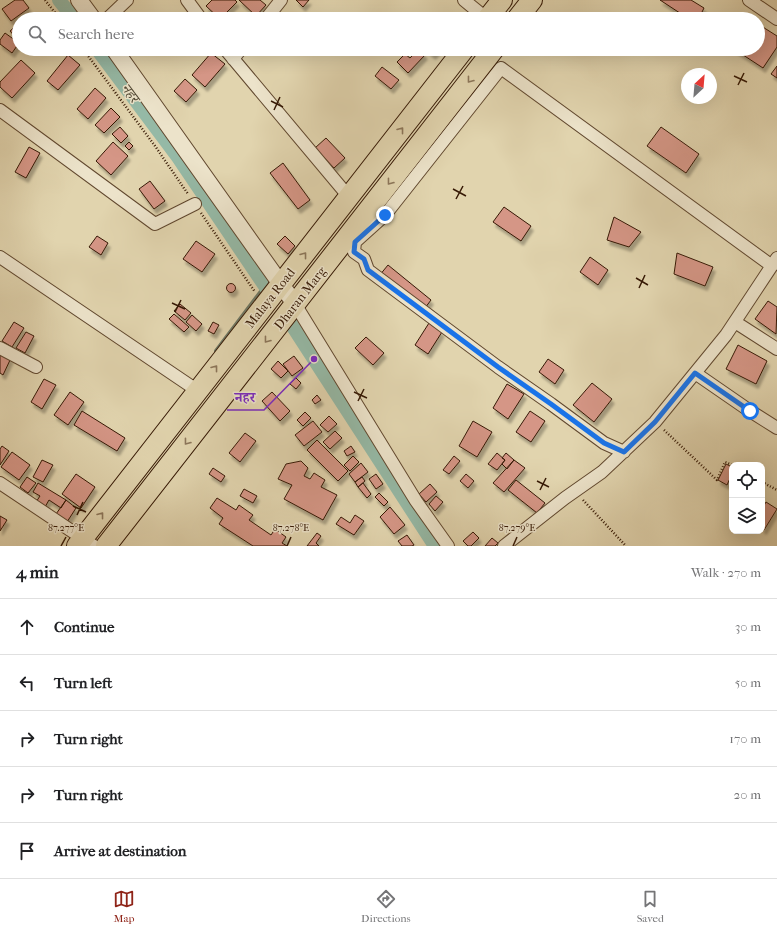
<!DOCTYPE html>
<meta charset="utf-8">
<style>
body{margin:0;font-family:"IM FELL French Canon","Noto Serif Devanagari",serif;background:#f6f6f6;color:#202124}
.controls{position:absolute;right:12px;bottom:12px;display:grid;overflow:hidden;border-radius:8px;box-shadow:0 4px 16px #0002}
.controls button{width:36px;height:36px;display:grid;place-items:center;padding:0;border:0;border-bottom:1px solid #e0e0e0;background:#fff;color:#202124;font:20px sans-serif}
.compass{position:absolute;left:681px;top:68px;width:36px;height:36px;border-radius:50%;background:#fff;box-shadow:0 4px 16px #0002;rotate:26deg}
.stop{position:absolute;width:12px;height:12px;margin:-9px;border:3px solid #1a73e8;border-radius:50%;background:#fff}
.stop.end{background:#1a73e8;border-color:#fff;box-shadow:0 1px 4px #0008}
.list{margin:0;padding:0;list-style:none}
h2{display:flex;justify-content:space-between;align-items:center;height:52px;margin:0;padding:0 16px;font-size:17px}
h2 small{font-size:13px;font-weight:400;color:#757577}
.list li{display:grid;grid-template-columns:26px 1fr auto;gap:12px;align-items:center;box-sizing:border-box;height:56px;padding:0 16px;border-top:1px solid #e0e0e0}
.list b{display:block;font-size:15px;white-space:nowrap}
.list em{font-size:13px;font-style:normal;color:#757577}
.icon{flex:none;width:22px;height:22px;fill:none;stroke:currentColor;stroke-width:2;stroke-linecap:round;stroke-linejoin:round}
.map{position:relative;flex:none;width:777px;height:546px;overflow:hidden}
.search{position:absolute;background:#fff;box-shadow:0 4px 16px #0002;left:12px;right:12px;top:12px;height:44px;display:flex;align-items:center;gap:10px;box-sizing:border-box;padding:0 14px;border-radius:22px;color:#757577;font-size:15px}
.sheet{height:332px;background:#fff}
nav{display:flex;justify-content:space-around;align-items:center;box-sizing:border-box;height:56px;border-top:1px solid #e0e0e0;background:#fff;font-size:11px;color:#757577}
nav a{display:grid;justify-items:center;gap:2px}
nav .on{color:#8f2418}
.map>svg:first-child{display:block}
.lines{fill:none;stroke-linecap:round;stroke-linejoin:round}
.stream{stroke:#6f7966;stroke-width:4}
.canal{stroke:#95b9a6;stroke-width:14}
.building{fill:#d59686;stroke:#361905;filter:url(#shadow)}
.minor-casing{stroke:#61482f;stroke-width:14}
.tertiary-casing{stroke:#61482f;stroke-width:18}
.primary-casing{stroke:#361905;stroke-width:22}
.path{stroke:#361905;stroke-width:2.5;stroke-dasharray:1 2;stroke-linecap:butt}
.minor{stroke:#ece3ca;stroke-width:12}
.tertiary{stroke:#ece3ca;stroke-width:16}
.primary{stroke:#e1d4ae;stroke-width:20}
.oneway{stroke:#8c765a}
.route{stroke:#1a73e8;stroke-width:5}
.ticks{fill:none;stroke:#361905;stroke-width:1.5}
.labels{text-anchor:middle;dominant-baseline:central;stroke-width:3;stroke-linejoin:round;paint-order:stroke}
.street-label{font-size:13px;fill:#361905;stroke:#ece3ca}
.water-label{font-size:14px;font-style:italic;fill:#524935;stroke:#ece3ca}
.ticks-label{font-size:10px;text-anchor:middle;fill:#361905;stroke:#ece3ca;stroke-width:3;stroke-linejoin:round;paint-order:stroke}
.leader{fill:none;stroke:#7b2cbf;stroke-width:1.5}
.callout-dot{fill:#7b2cbf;stroke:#ece3ca;stroke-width:1.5}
.callout-label{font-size:14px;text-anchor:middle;font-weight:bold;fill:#7b2cbf;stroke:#ece3ca;stroke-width:3;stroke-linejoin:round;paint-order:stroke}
</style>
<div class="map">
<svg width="777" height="546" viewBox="0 0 777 546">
<defs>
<filter id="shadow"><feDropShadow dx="2.5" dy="4.5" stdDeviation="1" flood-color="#0004"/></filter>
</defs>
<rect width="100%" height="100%" fill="#e1d4ae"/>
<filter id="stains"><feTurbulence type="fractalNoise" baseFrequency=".005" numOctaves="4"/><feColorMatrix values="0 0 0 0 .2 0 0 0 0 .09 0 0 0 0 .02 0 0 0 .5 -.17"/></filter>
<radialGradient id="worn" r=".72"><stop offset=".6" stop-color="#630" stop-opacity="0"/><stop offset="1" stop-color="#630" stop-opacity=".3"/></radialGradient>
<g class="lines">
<path class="stream" d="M 216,351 L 265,286"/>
<path class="canal" d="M 59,0 L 74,19
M 97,49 L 178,157 L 271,295
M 286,316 L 435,546"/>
</g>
<path class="building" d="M 15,0 L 23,0 L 29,8 L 11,21 L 2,9 Z
M 212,0 L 235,0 L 237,2 L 220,19 L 206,6 Z
M 239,0 L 260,0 L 266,5 L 256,16 Z
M 296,0 L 309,0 L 303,7 Z
M 660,0 L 691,0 L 704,8 L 702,12 L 712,19 L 689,19 Z
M 234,12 L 241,19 L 227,19 Z
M 426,14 L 432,19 L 421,19 Z
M 19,23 L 19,37 L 17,39 L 10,31 Z
M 758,24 L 777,36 L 777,47 L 763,68 L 734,49 L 758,49 Z
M 5,33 L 19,43 L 12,53 L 0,44 L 0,40 Z
M 419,49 L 425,55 L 408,73 L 397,62 L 405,54 L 410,58 Z
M 426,49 L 439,49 L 433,55 Z
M 211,53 L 225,64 L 205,87 L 192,75 Z
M 68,55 L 80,65 L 58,90 L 47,81 Z
M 21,60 L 35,73 L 12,98 L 0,87 L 0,82 Z
M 777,66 L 777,78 L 771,74 Z
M 382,67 L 399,80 L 391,89 L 375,76 Z
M 185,79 L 197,90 L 186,102 L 174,91 Z
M 95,88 L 106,98 L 88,119 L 77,109 Z
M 111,108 L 120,117 L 104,133 L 95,125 Z
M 120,127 L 128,136 L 121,143 L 112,134 Z
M 661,127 L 699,154 L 686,173 L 647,146 Z
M 326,138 L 345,158 L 334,168 L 315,148 Z
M 113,142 L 128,156 L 111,175 L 96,161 Z
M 129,142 L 133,146 L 129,150 L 125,146 Z
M 29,147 L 40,153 L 26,178 L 15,172 Z
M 283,163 L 310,200 L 298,209 L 270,173 Z
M 150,181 L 165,201 L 154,209 L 139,189 Z
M 504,207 L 531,226 L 521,241 L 493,222 Z
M 614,217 L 641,232 L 629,247 L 607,240 Z
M 97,236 L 108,243 L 101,255 L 89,247 Z
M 285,236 L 295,246 L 288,254 L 277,244 Z
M 196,241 L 215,254 L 202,272 L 183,259 Z
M 677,253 L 713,267 L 705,286 L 674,274 Z
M 590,257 L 608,270 L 598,285 L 580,272 Z
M 388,265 L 431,300 L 425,308 L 379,276 Z
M226.5 288a4.5 4.5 0 1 1 9 0a4.5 4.5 0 1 1-9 0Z
M 768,301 L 777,307 L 776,334 L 755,319 Z
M 180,304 L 191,313 L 185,320 L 174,311 Z
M 174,314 L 189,327 L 184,332 L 169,319 Z
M 192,315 L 202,324 L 196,331 L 186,322 Z
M 14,322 L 24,328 L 12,347 L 2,341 Z
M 213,322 L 219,325 L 214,334 L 208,331 Z
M 429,323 L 442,332 L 428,354 L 415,345 Z
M 26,332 L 34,336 L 25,353 L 16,348 Z
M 366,337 L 384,353 L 373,365 L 355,348 Z
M 738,345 L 767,361 L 756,384 L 726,369 Z
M 0,354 L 11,358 L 3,375 L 0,373 Z
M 294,356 L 303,368 L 292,376 L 283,364 Z
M 548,359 L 564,370 L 555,384 L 539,372 Z
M 278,361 L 288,371 L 281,378 L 271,369 Z
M 296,378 L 301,383 L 296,389 L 290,384 Z
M 44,379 L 56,385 L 42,409 L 31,402 Z
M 592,383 L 612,399 L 594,422 L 573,405 Z
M 507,384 L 524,394 L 508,419 L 493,408 Z
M 70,392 L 84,402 L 68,425 L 54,415 Z
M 272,392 L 290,411 L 280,421 L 262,401 Z
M 317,395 L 321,400 L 315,404 L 312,400 Z
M 82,411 L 125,438 L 117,451 L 74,425 Z
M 530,411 L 545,421 L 531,442 L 516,432 Z
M 305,412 L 311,418 L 303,426 L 297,420 Z
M 329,416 L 337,424 L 328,432 L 320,425 Z
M 313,421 L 322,432 L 304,446 L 295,435 Z
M 473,421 L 492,432 L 477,457 L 459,446 Z
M 335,431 L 342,438 L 330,449 L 323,442 Z
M 245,433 L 256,441 L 240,462 L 229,453 Z
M 317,440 L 348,471 L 338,481 L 307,450 Z
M 2,446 L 9,451 L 0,465 L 0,449 Z
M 351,446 L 355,452 L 347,456 L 344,451 Z
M 12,452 L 30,465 L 19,480 L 1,467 Z
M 497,453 L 505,460 L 497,470 L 488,464 Z
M 506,453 L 514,460 L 507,469 L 502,464 L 505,460 L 502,458 Z
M 353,456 L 359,462 L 350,471 L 344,465 Z
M 454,456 L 460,461 L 449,474 L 443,470 Z
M 42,460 L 53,465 L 43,482 L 33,477 Z
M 514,460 L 525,468 L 504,492 L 493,483 Z
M 301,461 L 308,468 L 304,476 L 310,479 L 314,473 L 325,480 L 321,487 L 337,495 L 323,520 L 284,499 L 292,485 L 278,479 L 286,464 Z
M 361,463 L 368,472 L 355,482 L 349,474 Z
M 726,464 L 732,467 L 732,474 L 727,485 L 718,480 Z
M 213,468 L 225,476 L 221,482 L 209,474 Z
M 76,474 L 95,487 L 81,508 L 62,494 Z
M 376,474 L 383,484 L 376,489 L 369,479 Z
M 466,474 L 474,481 L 468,488 L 460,481 Z
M 27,477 L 36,483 L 28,493 L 20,487 Z
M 362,477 L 365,481 L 358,487 L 355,482 Z
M 516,480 L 545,503 L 537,513 L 508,490 Z
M 38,483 L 66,500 L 61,508 L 49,500 L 45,507 L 36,502 L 40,496 L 33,492 Z
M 363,483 L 371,494 L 367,498 L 358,487 Z
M 430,484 L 437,492 L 426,502 L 419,494 Z
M 244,489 L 257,496 L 253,503 L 240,496 Z
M 379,493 L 388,502 L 384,506 L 375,497 Z
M 436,496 L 443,502 L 435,511 L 429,504 Z
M 217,498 L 236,510 L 239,505 L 253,515 L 249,520 L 271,535 L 275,529 L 286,537 L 282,543 L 287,546 L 253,546 L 219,524 L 223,518 L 210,508 Z
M 66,500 L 76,508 L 67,522 L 56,514 Z
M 766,502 L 777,509 L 764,530 L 762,529 L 762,509 Z
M 390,507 L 405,525 L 394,534 L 380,517 Z
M 355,515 L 364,521 L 354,535 L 336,524 L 341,517 L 350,523 Z
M 0,516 L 7,520 L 0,531 Z
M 473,532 L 479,538 L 471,546 L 468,546 L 463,541 Z
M 317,533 L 321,536 L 316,543 L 319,546 L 307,546 Z
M 407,535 L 414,545 L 412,546 L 402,546 L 398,541 Z
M 492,538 L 498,543 L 495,546 L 485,546 Z"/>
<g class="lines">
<g class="minor-casing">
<path id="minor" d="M 187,0 L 201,19
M 464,0 L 487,19
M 749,0 L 777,19
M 107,19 L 127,0
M 266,19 L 281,0
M 225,49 L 349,197
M 233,59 L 241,49
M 0,110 L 155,224 L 195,204
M 0,257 L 198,391
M 295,304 L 416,501 L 448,546
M 735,322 L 777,349
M 0,348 L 36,367
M 695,373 L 750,411 L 777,428
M 624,452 L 604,443 L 551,404 L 498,367 L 368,270 L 364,259 L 354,252 L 355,242 L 385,215 L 501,68 L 772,266
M 0,483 L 94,546
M 504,546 L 565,498 L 602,472 L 655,422 L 726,335 L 777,258"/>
</g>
<g class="tertiary-casing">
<path id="tertiary" d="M 79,0 L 93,19
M 114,49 L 295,304"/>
</g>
<g class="primary-casing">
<path id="primary" d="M 487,19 L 502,0
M 517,19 L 532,0
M 77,546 L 464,49
M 106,546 L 494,49"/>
</g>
<path class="path" d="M 45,0 L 60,19
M 83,49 L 155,146 L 188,194
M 201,213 L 255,292
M 664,430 L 717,480 L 725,462 L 732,465
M 762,482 L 777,490
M 583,500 L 626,546"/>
<use href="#minor" class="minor"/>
<use href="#tertiary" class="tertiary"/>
<use href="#primary" class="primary"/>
</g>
<defs><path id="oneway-chevron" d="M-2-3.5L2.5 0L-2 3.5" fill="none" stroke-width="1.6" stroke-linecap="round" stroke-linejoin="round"/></defs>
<g class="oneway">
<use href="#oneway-chevron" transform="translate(470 80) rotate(128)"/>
<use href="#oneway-chevron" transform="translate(401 130) rotate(-52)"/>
<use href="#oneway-chevron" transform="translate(390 182) rotate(128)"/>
<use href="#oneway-chevron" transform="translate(304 255) rotate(-52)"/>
<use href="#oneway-chevron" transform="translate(267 340) rotate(128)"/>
<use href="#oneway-chevron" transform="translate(215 368) rotate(-52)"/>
<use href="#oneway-chevron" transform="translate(187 442) rotate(128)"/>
<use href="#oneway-chevron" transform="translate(101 515) rotate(-52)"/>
</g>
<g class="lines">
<path class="route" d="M 385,215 L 355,242 L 354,252 L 364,259 L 368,270 L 498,367 L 551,404 L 604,443 L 624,452 L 655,422 L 695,373 L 750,411"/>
</g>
<path class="ticks" d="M 734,76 L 747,82M 738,85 L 744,73M 271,101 L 283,107M 274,110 L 280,97M 453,189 L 466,196M 456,199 L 463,186M 636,278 L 648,285M 639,288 L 645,275M 172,303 L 185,309M 175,312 L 181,300M 354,392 L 367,398M 358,401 L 364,389M 537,481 L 549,487M 540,490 L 546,478M 73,506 L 86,512M 77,515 L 83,502M 61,546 L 66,537M 287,546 L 291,537M 513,546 L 517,537"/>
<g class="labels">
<g class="street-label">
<text transform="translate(270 298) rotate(-52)">Malaya Road</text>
<text transform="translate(300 298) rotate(-52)">Dharan Marg</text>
</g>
<g class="water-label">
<text transform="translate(130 93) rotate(53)">नहर</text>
</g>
</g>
<g class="ticks-label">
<text x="66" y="531">87.277°E</text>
<text x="291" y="531">87.278°E</text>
<text x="517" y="531">87.279°E</text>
</g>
<path class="leader" d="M314 359L264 410H227"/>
<circle class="callout-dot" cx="314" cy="359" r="4"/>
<g class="callout-label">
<text x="245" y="402">नहर</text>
</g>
<rect width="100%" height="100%" filter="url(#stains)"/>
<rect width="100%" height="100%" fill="url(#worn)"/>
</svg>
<div class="controls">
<button><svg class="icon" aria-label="locate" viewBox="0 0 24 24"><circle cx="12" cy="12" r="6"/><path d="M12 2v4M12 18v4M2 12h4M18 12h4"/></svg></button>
<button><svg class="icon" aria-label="layers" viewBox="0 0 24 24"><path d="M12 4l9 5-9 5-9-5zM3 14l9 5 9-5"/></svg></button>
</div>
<svg class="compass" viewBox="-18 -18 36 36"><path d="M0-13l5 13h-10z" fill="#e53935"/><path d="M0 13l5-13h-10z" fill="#757577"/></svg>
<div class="stop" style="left:750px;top:411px"></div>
<div class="stop end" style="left:385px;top:215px"></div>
<div class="search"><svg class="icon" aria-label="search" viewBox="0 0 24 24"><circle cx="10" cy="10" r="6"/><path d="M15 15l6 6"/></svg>Search here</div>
</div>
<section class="sheet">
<h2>4 min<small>Walk · 270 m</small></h2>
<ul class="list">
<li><svg class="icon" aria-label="ahead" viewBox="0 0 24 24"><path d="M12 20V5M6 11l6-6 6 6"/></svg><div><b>Continue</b></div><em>30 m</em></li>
<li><svg class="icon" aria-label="left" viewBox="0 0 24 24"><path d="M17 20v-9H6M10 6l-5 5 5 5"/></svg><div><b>Turn left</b></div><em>50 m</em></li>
<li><svg class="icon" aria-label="right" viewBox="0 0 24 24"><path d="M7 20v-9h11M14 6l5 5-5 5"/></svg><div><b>Turn right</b></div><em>170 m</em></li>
<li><svg class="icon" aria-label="right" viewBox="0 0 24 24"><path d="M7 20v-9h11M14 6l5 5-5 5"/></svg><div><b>Turn right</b></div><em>20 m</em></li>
<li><svg class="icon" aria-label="arrive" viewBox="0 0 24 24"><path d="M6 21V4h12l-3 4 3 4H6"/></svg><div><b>Arrive at destination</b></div></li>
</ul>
</section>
<nav>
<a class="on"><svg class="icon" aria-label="map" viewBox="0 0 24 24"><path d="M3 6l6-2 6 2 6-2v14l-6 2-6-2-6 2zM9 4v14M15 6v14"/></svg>Map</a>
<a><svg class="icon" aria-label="directions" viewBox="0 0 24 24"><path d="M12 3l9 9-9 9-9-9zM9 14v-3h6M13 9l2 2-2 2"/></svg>Directions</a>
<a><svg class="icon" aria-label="saved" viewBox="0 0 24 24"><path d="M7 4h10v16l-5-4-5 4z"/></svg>Saved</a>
</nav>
